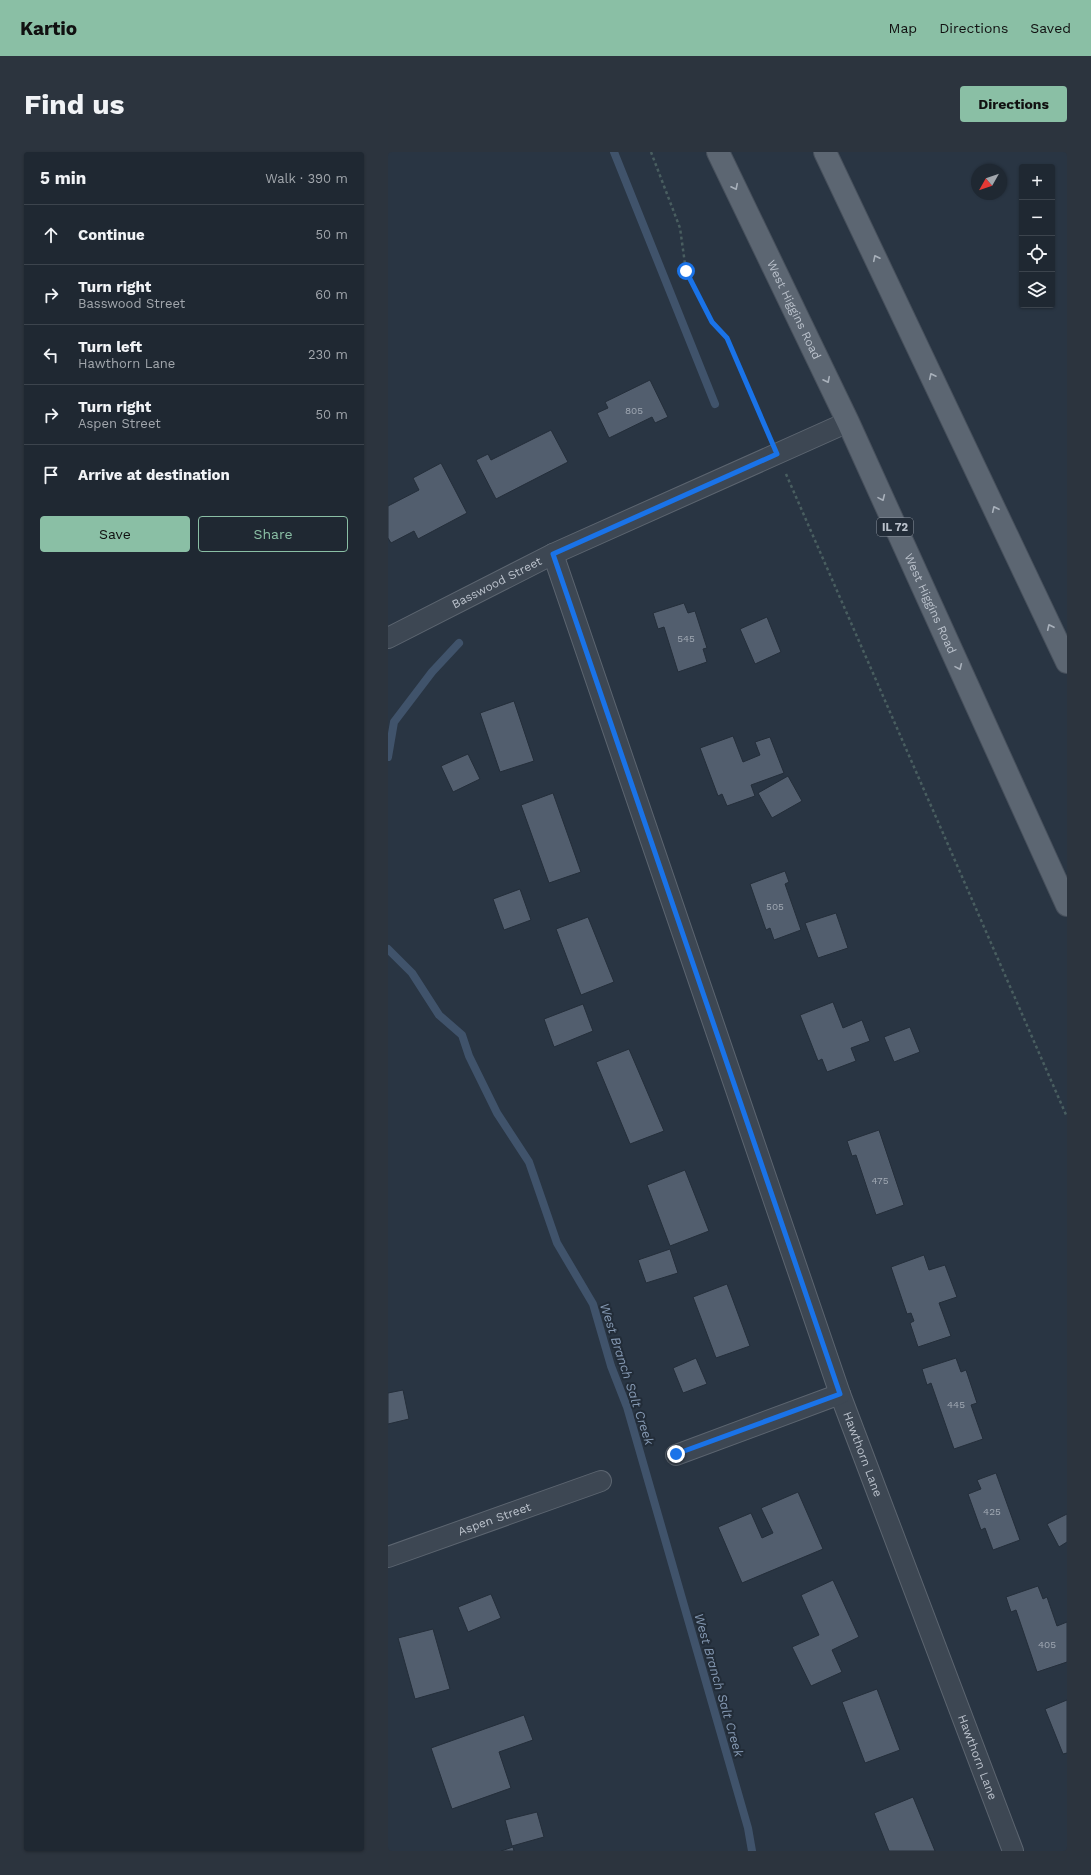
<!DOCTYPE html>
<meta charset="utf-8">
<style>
body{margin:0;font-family:"Work Sans",sans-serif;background:#2c343e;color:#f1f3f6}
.controls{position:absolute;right:12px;top:12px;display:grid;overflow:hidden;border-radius:4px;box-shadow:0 1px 3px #0004}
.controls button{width:36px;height:36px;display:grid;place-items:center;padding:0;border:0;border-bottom:1px solid #3c444d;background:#1f2832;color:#f1f3f6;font:20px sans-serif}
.compass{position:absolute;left:583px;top:12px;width:36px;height:36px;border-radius:50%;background:#1f2832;box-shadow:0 1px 3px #0004;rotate:230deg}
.stop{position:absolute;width:12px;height:12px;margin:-9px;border:3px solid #1a73e8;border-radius:50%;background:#fff}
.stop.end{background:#1a73e8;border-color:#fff;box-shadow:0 1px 4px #0008}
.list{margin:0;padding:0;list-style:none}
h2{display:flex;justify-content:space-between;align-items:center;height:52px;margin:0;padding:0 16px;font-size:17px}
h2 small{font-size:13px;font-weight:400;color:#a1a6ac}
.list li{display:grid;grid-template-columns:26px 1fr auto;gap:12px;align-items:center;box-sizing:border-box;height:60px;padding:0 16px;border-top:1px solid #3c444d}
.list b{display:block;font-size:15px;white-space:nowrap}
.list p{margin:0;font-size:13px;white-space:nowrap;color:#a1a6ac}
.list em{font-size:13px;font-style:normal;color:#a1a6ac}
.actions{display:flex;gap:8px;padding:12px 16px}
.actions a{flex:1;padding:9px 0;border:1px solid #8abfa5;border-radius:4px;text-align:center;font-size:14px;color:#8abfa5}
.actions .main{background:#8abfa5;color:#111}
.icon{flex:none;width:22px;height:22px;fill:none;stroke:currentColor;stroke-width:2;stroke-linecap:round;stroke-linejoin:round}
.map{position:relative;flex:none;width:679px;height:1699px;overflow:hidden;border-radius:4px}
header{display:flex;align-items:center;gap:24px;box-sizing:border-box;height:56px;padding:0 20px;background:#8abfa5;color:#111}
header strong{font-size:19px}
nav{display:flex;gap:22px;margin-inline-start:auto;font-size:14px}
.intro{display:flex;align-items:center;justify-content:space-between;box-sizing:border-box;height:96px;padding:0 24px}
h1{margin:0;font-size:28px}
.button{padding:10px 18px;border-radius:4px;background:#8abfa5;color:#111;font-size:14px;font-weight:700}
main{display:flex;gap:24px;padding:0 24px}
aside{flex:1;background:#1f2832;border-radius:4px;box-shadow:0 1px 3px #0004}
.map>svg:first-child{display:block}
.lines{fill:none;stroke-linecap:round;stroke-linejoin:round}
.stream{stroke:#40536b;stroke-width:8}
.building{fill:#525e6e;stroke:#242e3a}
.minor-casing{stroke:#5c6570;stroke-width:22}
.primary-casing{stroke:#47505c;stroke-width:24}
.path{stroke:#495e60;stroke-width:2.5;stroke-dasharray:3 3;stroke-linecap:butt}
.minor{stroke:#3d4753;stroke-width:20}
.primary{stroke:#5c6672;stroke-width:22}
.oneway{stroke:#a8b0ba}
.route{stroke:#1a73e8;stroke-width:5}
.labels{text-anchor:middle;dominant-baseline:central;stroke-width:4;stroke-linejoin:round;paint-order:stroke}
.number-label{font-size:10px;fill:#a1a9b4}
.shield{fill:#222c38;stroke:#8d95a0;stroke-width:1}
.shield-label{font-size:11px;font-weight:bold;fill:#bbc2cc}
.street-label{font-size:12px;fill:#bbc2cc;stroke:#222c38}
.water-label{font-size:13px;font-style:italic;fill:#8498b2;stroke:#222c38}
</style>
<header>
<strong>Kartio</strong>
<nav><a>Map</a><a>Directions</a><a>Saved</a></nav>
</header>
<div class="intro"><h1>Find us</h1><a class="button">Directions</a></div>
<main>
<aside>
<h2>5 min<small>Walk · 390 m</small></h2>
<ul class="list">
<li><svg class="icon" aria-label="ahead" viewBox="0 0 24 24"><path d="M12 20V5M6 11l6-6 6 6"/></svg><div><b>Continue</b></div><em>50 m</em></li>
<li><svg class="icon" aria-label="right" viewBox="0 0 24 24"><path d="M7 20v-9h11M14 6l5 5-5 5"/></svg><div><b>Turn right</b><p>Basswood Street</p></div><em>60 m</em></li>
<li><svg class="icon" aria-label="left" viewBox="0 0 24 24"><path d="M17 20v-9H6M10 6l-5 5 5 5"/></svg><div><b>Turn left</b><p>Hawthorn Lane</p></div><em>230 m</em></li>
<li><svg class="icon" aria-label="right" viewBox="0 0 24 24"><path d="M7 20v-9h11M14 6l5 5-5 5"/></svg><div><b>Turn right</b><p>Aspen Street</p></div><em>50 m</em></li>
<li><svg class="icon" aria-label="arrive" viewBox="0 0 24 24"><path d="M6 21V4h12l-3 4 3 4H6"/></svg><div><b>Arrive at destination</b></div></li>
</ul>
<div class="actions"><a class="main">Save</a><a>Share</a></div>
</aside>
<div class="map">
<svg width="679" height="1699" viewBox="0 0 679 1699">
<rect width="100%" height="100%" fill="#293543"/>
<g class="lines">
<path class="stream" d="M 226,0 L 327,252
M 0,605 L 6,570 L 44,520 L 71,491
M 0,797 L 24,821 L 51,863 L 74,883 L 81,904 L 109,961 L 141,1010 L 169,1091 L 205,1152 L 223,1214 L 239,1255 L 360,1676 L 364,1699"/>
</g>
<path class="building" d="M 262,228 L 280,265 L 267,271 L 264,265 L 221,286 L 209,261 L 220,256 L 217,250 Z
M 163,278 L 180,310 L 108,347 L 88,308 L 100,302 L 103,308 Z
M 53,311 L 79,361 L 30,387 L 26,379 L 3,391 L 0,386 L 0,354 L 31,338 L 25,326 Z
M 296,451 L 300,461 L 307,459 L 319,496 L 315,497 L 319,510 L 290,520 L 276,475 L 270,477 L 265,461 Z
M 379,465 L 393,500 L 367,512 L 352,477 Z
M 126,549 L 146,609 L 112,620 L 92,561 Z
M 345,584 L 355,610 L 372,603 L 367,590 L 382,585 L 396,621 L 363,633 L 367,644 L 339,654 L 334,642 L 330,644 L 312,596 Z
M 80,602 L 92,627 L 65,640 L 53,614 Z
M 400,624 L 414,649 L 384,666 L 370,641 Z
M 165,641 L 193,720 L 161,731 L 133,653 Z
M 397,719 L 401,730 L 397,732 L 413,778 L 386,788 L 382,776 L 378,778 L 362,732 Z
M 132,737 L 143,768 L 116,778 L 105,747 Z
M 448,761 L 460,796 L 430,806 L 417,771 Z
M 200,765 L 226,830 L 193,843 L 168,777 Z
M 445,850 L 455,876 L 474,868 L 482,889 L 463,896 L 468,909 L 439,920 L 434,907 L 430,909 L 412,863 Z
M 195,852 L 205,879 L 166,895 L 156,867 Z
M 522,875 L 532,900 L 506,910 L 496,885 Z
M 241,897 L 276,979 L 242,992 L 208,910 Z
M 491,978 L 516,1053 L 488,1063 L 468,1003 L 464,1004 L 459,989 Z
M 297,1018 L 321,1079 L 282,1094 L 259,1033 Z
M 282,1097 L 290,1121 L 258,1131 L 250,1108 Z
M 536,1103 L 541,1118 L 557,1113 L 569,1145 L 551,1151 L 563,1184 L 530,1195 L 522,1171 L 526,1169 L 523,1161 L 519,1162 L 503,1115 Z
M 339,1132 L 362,1194 L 328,1206 L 305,1145 Z
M 308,1206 L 319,1232 L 295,1241 L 285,1216 Z
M 568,1206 L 573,1220 L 578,1218 L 589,1251 L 583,1253 L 595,1287 L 566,1297 L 543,1231 L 539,1233 L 534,1217 Z
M 15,1238 L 21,1267 L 0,1272 L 0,1241 Z
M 608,1321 L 632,1388 L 605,1398 L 597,1376 L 593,1378 L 580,1342 L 593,1337 L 589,1328 Z
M 410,1340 L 435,1397 L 354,1431 L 330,1375 L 363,1361 L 374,1386 L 385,1381 L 373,1356 Z
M 679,1362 L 679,1390 L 671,1395 L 659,1372 Z
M 445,1428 L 471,1485 L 444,1498 L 454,1520 L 423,1534 L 404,1495 L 431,1483 L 413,1443 Z
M 650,1434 L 655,1447 L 659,1445 L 669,1474 L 679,1470 L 679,1510 L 649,1520 L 628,1458 L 623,1460 L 618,1445 Z
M 103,1442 L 113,1466 L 80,1480 L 70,1455 Z
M 45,1477 L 62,1537 L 27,1547 L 10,1486 Z
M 489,1537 L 512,1598 L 477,1611 L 454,1550 Z
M 679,1548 L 679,1601 L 675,1602 L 657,1557 Z
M 136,1563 L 145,1588 L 111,1600 L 123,1636 L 64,1657 L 43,1596 Z
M 525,1645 L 547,1699 L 501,1699 L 486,1661 Z
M 149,1660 L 156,1685 L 124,1694 L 117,1668 Z
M 125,1695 L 126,1699 L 113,1699 Z"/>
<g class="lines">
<g class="minor-casing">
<g id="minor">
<path id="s1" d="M 165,402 L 452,1242 L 625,1699"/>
<path id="s2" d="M 0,486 L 165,402 L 460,270"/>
<path d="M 288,1303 L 452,1242"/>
<path id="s3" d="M 0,1405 L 213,1329"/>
</g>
</g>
<g class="primary-casing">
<g id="primary">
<path id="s4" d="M 330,0 L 460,270 L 679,753"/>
<path d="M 437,0 L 679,510"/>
</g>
</g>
<path class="path" d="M 263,0 L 292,76 L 298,119 L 324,170 L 339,185 L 380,281
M 398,322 L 679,965"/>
<use href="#minor" class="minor"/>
<use href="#primary" class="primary"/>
</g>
<defs><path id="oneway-chevron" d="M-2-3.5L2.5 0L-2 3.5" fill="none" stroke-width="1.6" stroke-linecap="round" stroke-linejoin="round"/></defs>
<g class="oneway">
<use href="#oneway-chevron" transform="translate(347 35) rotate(64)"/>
<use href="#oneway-chevron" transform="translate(488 106) rotate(-116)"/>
<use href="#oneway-chevron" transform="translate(544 224) rotate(-116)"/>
<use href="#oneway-chevron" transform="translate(439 228) rotate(64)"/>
<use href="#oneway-chevron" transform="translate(494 346) rotate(66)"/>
<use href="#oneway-chevron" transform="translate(607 357) rotate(-115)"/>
<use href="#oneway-chevron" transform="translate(662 475) rotate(-115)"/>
<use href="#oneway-chevron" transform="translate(571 515) rotate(66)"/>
</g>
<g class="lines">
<path class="route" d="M 288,1302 L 452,1242 L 165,402 L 389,302 L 339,186 L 324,170 L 298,119"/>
</g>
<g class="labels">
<g class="number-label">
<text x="246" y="258">805</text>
<text x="298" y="486">545</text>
<text x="387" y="754">505</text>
<text x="492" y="1028">475</text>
<text x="568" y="1252">445</text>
<text x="604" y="1359">425</text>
<text x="659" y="1492">405</text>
</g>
<rect class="shield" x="489" y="366" width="36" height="18" rx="3"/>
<g class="shield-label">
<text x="507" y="375">IL 72</text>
</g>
<g class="street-label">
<text stroke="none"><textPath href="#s4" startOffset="175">West Higgins Road</textPath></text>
<text stroke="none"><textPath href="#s2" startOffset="122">Basswood Street</textPath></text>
<text stroke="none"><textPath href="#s4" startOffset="499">West Higgins Road</textPath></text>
<text stroke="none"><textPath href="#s1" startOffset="952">Hawthorn Lane</textPath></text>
<text stroke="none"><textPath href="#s3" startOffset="113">Aspen Street</textPath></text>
<text stroke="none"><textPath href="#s1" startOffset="1276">Hawthorn Lane</textPath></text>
</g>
<g class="water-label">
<text transform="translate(239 1222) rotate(72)">West Branch Salt Creek</text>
<text transform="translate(331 1533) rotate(74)">West Branch Salt Creek</text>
</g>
</g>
</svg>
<div class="controls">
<button>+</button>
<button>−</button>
<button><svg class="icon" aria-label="locate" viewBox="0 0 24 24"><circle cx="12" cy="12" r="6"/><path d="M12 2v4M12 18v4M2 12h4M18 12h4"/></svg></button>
<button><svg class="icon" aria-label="layers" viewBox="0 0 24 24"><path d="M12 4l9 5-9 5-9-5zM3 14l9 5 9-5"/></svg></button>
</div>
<svg class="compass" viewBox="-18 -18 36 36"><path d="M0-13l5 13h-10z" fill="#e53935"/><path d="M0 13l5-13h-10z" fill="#a1a6ac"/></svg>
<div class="stop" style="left:298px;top:119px"></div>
<div class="stop end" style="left:288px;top:1302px"></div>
</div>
</main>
